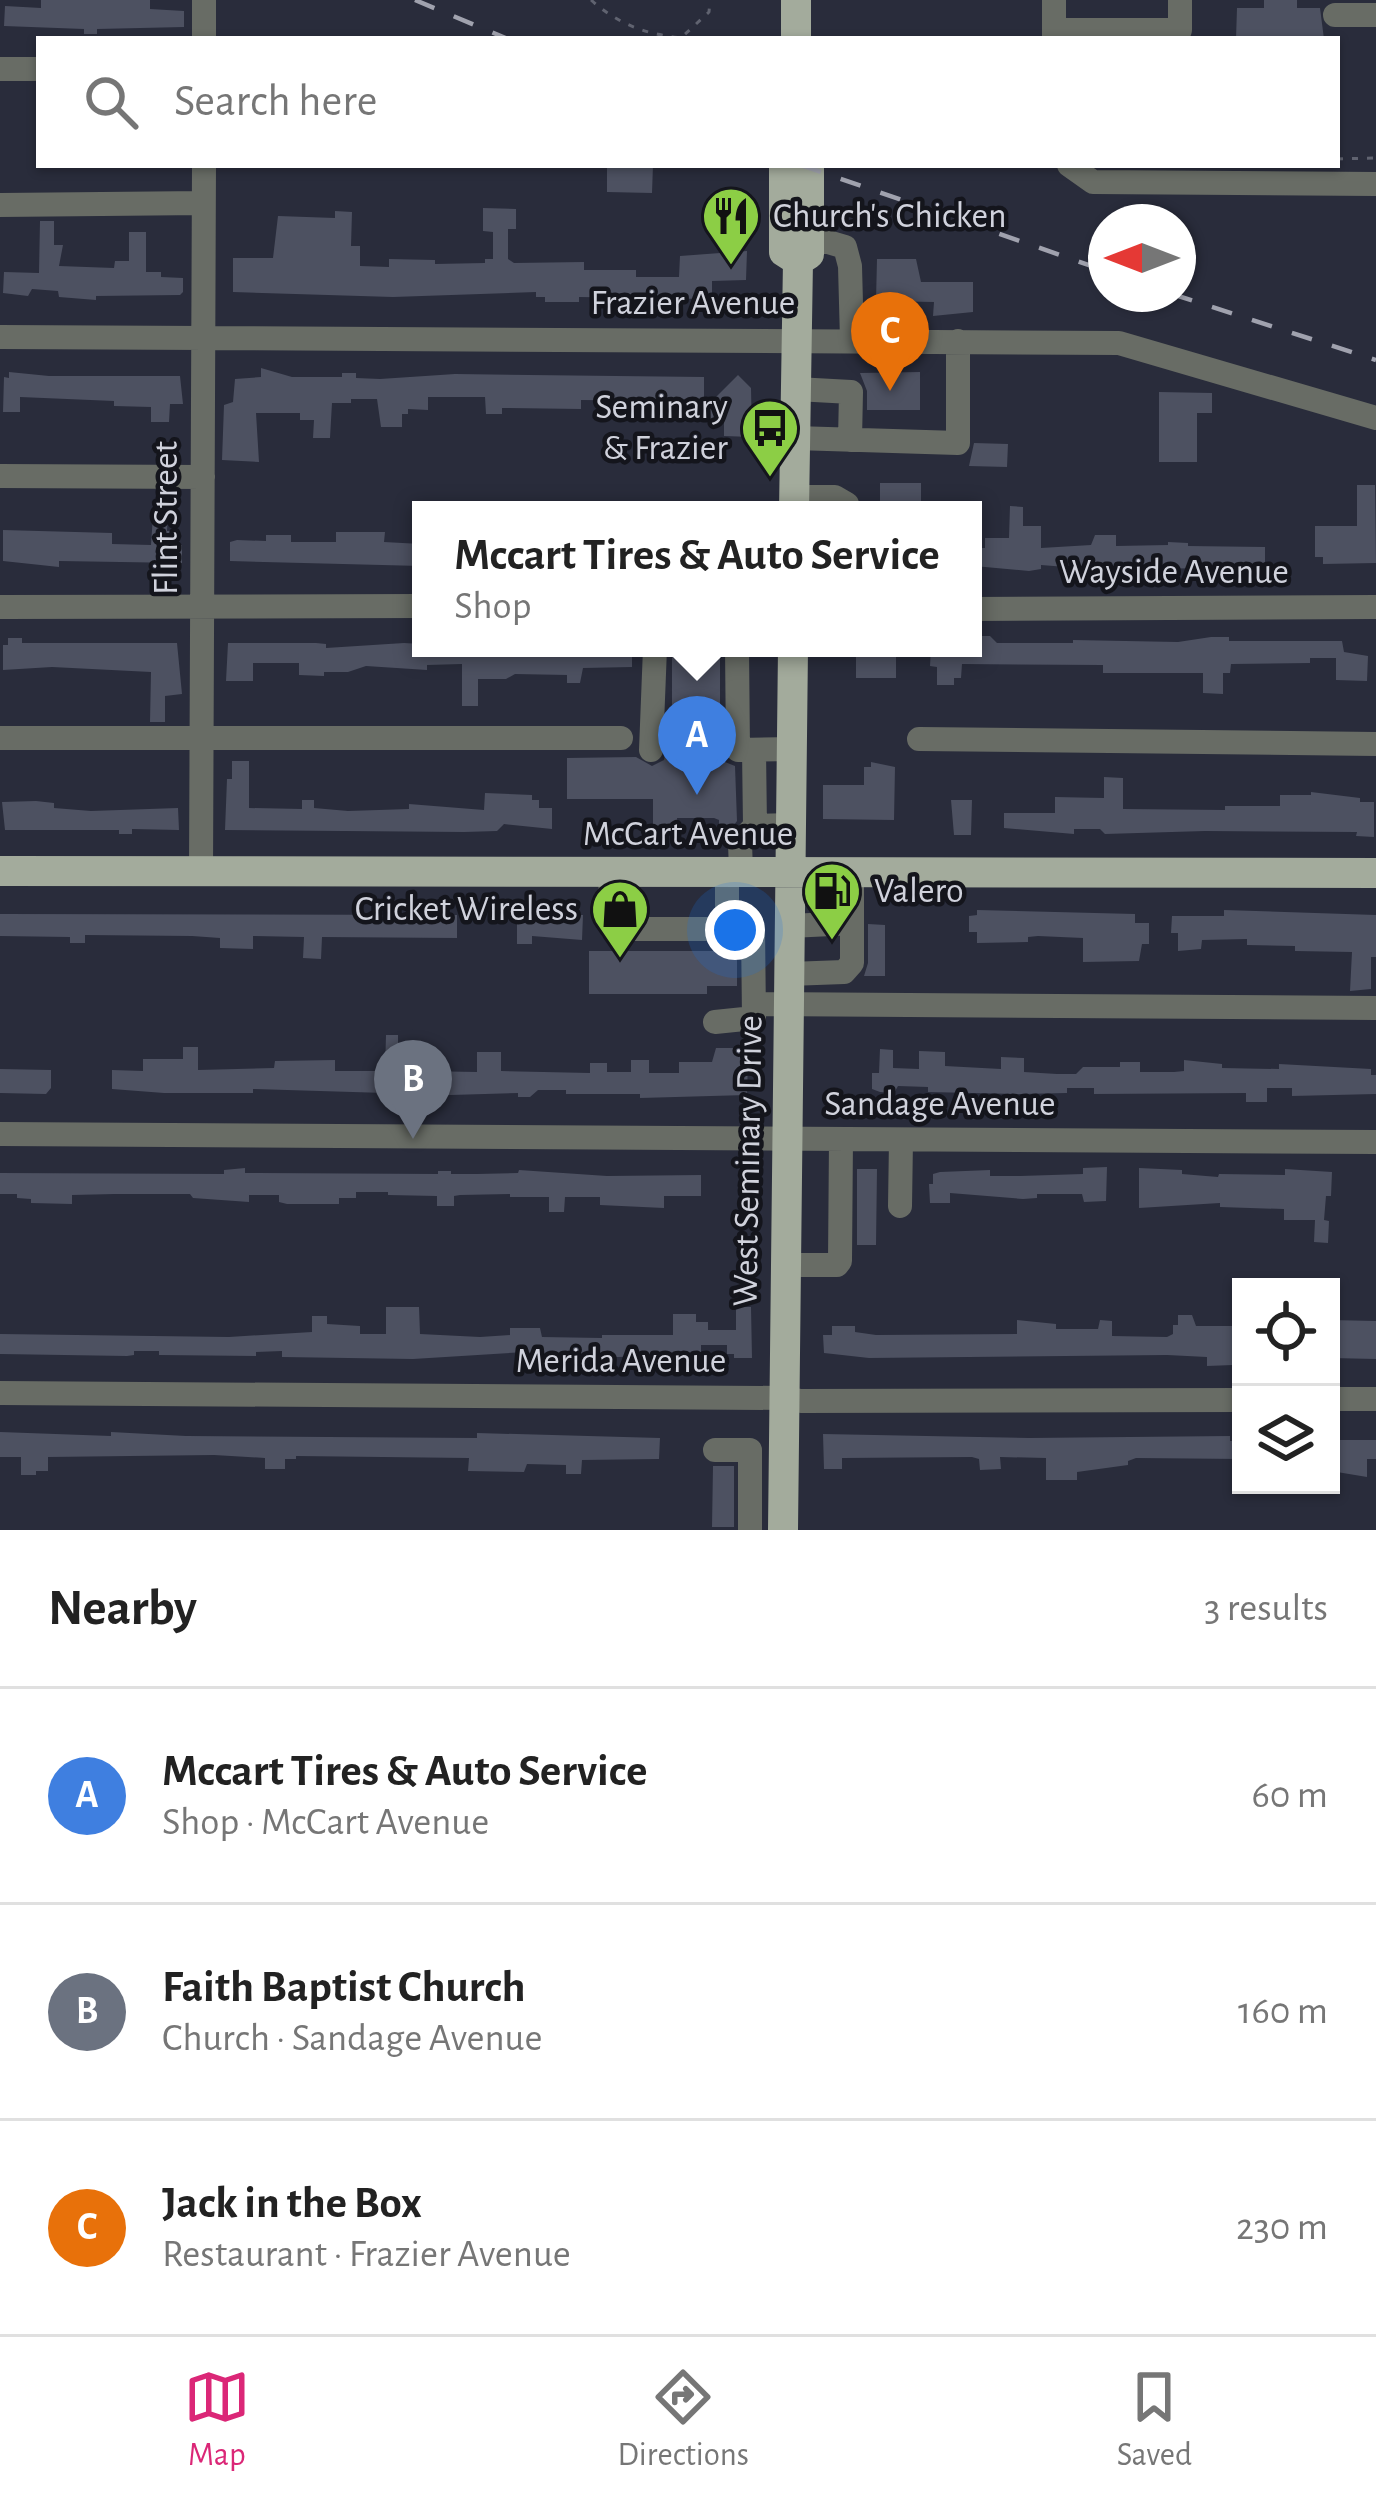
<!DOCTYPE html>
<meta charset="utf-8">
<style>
body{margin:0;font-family:"Alegreya Sans",sans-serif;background:#f6f6f6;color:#222}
.controls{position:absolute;right:36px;bottom:36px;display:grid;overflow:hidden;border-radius:0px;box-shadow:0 3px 9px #0004}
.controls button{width:108px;height:108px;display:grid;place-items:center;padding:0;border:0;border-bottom:3px solid #e0e0e0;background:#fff;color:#222;font:60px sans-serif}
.compass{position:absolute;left:1088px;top:204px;width:108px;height:108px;border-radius:50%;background:#fff;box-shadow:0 3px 9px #0004;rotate:270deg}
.you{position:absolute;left:735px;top:930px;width:42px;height:42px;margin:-30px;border:9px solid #fff;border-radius:50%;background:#1a73e8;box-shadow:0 0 0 18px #1a73e833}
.badge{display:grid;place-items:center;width:78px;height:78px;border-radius:50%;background:#db2777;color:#fff;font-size:39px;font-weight:700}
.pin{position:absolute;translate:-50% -99px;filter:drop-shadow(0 3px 6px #0008)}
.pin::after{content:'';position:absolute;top:63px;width:42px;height:36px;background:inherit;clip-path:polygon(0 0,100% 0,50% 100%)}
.popup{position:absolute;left:412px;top:501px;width:570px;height:156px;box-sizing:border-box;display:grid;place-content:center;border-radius:0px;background:#fff;filter:drop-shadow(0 3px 9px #0005);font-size:39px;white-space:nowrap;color:#767676}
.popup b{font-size:45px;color:#222}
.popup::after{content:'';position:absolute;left:50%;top:100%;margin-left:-24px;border:24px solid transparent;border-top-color:#fff}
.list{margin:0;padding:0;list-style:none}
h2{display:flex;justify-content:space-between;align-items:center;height:156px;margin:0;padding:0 48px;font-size:51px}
h2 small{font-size:39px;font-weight:400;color:#767676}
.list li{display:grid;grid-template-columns:78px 1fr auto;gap:36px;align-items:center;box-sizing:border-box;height:216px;padding:0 48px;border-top:3px solid #e0e0e0}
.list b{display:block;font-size:45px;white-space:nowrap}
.list p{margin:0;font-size:39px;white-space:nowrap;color:#767676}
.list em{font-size:39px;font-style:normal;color:#767676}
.icon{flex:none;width:66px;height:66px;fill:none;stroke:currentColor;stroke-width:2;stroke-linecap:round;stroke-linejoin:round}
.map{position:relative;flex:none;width:1376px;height:1530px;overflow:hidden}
.search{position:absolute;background:#fff;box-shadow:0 3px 9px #0004;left:36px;right:36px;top:36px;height:132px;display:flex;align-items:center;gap:30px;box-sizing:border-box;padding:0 42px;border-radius:0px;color:#767676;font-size:45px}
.sheet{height:804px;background:#fff}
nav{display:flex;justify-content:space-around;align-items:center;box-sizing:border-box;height:168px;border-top:3px solid #e0e0e0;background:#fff;font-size:33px;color:#767676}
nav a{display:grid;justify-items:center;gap:6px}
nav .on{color:#db2777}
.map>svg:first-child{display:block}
.building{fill:#4d5161}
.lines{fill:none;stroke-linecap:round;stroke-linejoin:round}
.path{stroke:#606370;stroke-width:3;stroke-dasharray:6 9;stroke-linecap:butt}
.minor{stroke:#686c65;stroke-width:24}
.major{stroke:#a3ab9c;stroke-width:30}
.rail{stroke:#a0a2ae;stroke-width:4.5;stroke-dasharray:21 21;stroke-linecap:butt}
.labels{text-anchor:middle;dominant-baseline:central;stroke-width:9;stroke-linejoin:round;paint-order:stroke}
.poi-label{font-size:36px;fill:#d0d2dc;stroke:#14151c;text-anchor:start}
.street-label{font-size:36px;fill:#d0d2dc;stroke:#14151c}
</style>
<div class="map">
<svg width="1376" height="1530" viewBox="0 0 1376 1530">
<rect width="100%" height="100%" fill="#292c3b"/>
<path class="building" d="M 41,0 L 150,0 L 150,9 L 184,11 L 184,27 L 97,29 L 97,34 L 84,34 L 84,29 L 4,26 L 5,6 L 41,8 Z
M 1264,0 L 1297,0 L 1297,8 L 1320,8 L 1324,39 L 1236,39 L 1237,8 L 1264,8 Z
M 607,165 L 653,165 L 652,193 L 607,192 Z
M 483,208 L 516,209 L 516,229 L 508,229 L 508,259 L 514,263 L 584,262 L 584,270 L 636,270 L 636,277 L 679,277 L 680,256 L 747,251 L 746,280 L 712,281 L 712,297 L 707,299 L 579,297 L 579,302 L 545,302 L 545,297 L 536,297 L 536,292 L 393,297 L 233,292 L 233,258 L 273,258 L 278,216 L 335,218 L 335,211 L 352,212 L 351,246 L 360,246 L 360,266 L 389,267 L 389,259 L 435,260 L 435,264 L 485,263 L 485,259 L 493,259 L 493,232 L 483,231 Z
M 40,221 L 54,221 L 54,245 L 63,245 L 59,266 L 114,268 L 115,261 L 129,261 L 129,232 L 146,232 L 146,272 L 161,272 L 161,277 L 183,278 L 183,292 L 180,295 L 96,296 L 96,300 L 59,297 L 58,291 L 32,289 L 28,296 L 3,293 L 4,272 L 39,273 Z
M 877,259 L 916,259 L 921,282 L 973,282 L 973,312 L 933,316 L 934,302 L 876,301 Z
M 261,368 L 292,377 L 342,377 L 342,373 L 356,373 L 356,378 L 380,379 L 455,374 L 704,377 L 704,409 L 738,375 L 751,388 L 752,437 L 724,436 L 724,420 L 681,420 L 681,401 L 581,400 L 581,409 L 502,408 L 502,414 L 486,414 L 485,397 L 428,397 L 428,410 L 408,409 L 408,414 L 402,414 L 402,427 L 381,427 L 377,399 L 351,399 L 351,403 L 332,403 L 330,438 L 313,438 L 314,420 L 300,420 L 300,413 L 256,413 L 259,462 L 222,460 L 224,405 L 233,402 L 235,379 L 261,377 Z
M 9,372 L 49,376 L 180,376 L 183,404 L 170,404 L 169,422 L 151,422 L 151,407 L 114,406 L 114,401 L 20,397 L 20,412 L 3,412 L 4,377 L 9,378 Z
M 920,372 L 920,410 L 867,410 L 867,391 L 860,373 Z
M 1159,392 L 1212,393 L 1212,413 L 1197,413 L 1197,462 L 1159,462 Z
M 974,443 L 1008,444 L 1007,467 L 969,466 Z
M 880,483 L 921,483 L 921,510 L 880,510 Z
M 1357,485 L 1375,485 L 1376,563 L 1323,564 L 1323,557 L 1315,557 L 1315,526 L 1357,526 Z
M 1010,506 L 1023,507 L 1023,526 L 1041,526 L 1041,548 L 1091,545 L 1095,535 L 1116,535 L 1116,546 L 1168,545 L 1168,542 L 1188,543 L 1188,546 L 1265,547 L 1265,567 L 1241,572 L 1241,568 L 1091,569 L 1041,565 L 1041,569 L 1029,571 L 974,566 L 974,548 L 985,548 L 985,538 L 1009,538 Z
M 153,515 L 168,515 L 167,531 L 175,531 L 175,545 L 182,545 L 182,563 L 59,561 L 59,567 L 3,561 L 3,530 L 112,533 L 112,544 L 151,545 Z
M 336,532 L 385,532 L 384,542 L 421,544 L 421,566 L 230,561 L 230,542 L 237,540 L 266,541 L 266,535 L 291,535 L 291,542 L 336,542 Z
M 977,636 L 990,636 L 997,643 L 1073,643 L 1073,640 L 1178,642 L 1211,637 L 1229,637 L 1229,641 L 1342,641 L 1344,652 L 1368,656 L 1367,681 L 1336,680 L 1336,658 L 1310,658 L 1310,663 L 1231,664 L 1230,673 L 1223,673 L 1223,694 L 1203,693 L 1203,673 L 1103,673 L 1103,665 L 962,664 L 961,678 L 954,678 L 954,685 L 937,685 L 937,667 L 930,666 L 931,648 L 977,648 Z
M 8,638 L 22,638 L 22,643 L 177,643 L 182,694 L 165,696 L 165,722 L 150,722 L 151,672 L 52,667 L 3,670 L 3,645 L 8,645 Z
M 228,643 L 316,643 L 326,644 L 326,648 L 404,643 L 421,644 L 421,648 L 632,648 L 632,667 L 583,668 L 580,683 L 567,683 L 567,675 L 515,674 L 506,679 L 478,679 L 478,706 L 462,706 L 462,664 L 427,665 L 427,670 L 366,666 L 348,672 L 324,672 L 324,676 L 299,675 L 299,663 L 253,663 L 253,681 L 226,681 Z
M 672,648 L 720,648 L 720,760 L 735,766 L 737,821 L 725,837 L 719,837 L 719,820 L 714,818 L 677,818 L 678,827 L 653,828 L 653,799 L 567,799 L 567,758 L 636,757 L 652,766 L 664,760 L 668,741 L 672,741 Z
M 856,648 L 896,648 L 896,678 L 856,678 Z
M 232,761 L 249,761 L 249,808 L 302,809 L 302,800 L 314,800 L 314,808 L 348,811 L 409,809 L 409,804 L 484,810 L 485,793 L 532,795 L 532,800 L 539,800 L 539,808 L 552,808 L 552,829 L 504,824 L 497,831 L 464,832 L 225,830 L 227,779 L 232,779 Z
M 871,762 L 895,767 L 894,820 L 823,819 L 823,785 L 864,785 L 864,767 L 871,767 Z
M 1104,777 L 1123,778 L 1123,809 L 1225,810 L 1225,806 L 1280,806 L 1280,795 L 1311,795 L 1311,792 L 1360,798 L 1360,802 L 1374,802 L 1374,837 L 1356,836 L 1357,832 L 1205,831 L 1105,834 L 1100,829 L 1074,829 L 1074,834 L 1004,828 L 1004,813 L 1055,813 L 1055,797 L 1104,798 Z
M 951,800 L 972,800 L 971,835 L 954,835 Z
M 36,801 L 54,803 L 54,808 L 91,811 L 178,808 L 179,830 L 132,829 L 132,834 L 119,834 L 119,830 L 5,830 L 2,802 Z
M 977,910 L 1135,914 L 1135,923 L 1149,923 L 1149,944 L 1142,944 L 1139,961 L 1083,962 L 1083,938 L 1038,936 L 1028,937 L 1028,942 L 977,943 L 977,932 L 969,932 L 969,916 L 977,915 Z
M 1224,910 L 1376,915 L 1376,957 L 1371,957 L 1371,989 L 1350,991 L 1352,952 L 1295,951 L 1295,946 L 1247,945 L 1247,939 L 1202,940 L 1201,949 L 1178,951 L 1178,933 L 1171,933 L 1172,916 L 1224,916 Z
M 0,914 L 457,915 L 457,938 L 322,937 L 321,959 L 303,958 L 304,937 L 253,936 L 253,949 L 220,948 L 220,938 L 192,936 L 85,935 L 85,943 L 70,943 L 70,937 L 0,936 Z
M 530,915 L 583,915 L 582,940 L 532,936 L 532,944 L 517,944 L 517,918 Z
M 868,924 L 885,925 L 885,976 L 864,976 L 868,963 Z
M 589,951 L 737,951 L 737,986 L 707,986 L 707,994 L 589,994 Z
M 386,1035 L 398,1035 L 398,1056 L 421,1057 L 420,1071 L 477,1072 L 477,1052 L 501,1052 L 501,1071 L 590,1073 L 590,1063 L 607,1063 L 607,1072 L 631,1072 L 631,1060 L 649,1060 L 649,1073 L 679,1073 L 679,1062 L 712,1062 L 716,1048 L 741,1048 L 741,1060 L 748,1060 L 747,1095 L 640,1098 L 640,1094 L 566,1094 L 566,1090 L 538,1090 L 530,1097 L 518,1097 L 518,1093 L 451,1095 L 253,1089 L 253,1093 L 164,1093 L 112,1089 L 112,1070 L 143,1071 L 143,1059 L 183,1059 L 183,1047 L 198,1047 L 198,1070 L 274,1068 L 275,1061 L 335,1060 L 335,1071 L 385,1071 Z
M 880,1049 L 893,1050 L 893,1068 L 919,1069 L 919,1051 L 945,1052 L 945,1066 L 1001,1069 L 1001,1057 L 1024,1058 L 1024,1072 L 1057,1074 L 1076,1074 L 1083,1067 L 1120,1067 L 1120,1062 L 1140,1062 L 1140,1072 L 1174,1072 L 1184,1071 L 1184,1060 L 1222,1064 L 1222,1068 L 1279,1069 L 1279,1064 L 1371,1069 L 1371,1075 L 1376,1075 L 1376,1094 L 1292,1096 L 1292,1088 L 1267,1088 L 1267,1102 L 1246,1102 L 1246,1093 L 1094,1094 L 1094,1088 L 1067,1088 L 1067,1093 L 1021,1094 L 928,1092 L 928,1087 L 898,1086 L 894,1093 L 880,1092 L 872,1089 L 872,1073 L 879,1073 Z
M 0,1069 L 51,1070 L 51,1088 L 46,1094 L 0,1093 Z
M 1107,1167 L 1106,1201 L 1084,1202 L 1082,1194 L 1037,1194 L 1037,1198 L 1023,1199 L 950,1193 L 950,1203 L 930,1203 L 929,1184 L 933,1184 L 933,1174 L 940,1172 L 990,1170 L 990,1176 L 1020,1176 L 1083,1174 L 1083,1168 Z
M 245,1168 L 245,1173 L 257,1173 L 438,1174 L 438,1171 L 451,1171 L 451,1174 L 477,1174 L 518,1173 L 519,1170 L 607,1176 L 701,1175 L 701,1196 L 664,1196 L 664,1208 L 600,1205 L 600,1197 L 565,1197 L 564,1212 L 549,1212 L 549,1197 L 510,1197 L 510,1194 L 460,1195 L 454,1196 L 454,1206 L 437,1206 L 437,1196 L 388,1195 L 388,1192 L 356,1192 L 356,1198 L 339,1198 L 339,1204 L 287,1204 L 279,1202 L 279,1195 L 249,1195 L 249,1202 L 193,1198 L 190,1194 L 115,1194 L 72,1195 L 72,1204 L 31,1203 L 31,1199 L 17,1198 L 17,1194 L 0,1194 L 0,1173 L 224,1174 L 224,1170 Z
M 1139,1168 L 1182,1170 L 1182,1174 L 1218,1177 L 1219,1174 L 1285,1175 L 1285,1169 L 1332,1172 L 1331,1196 L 1326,1196 L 1324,1220 L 1329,1221 L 1328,1243 L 1314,1242 L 1315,1220 L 1284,1220 L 1284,1209 L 1220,1207 L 1220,1203 L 1139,1208 Z
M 857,1169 L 877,1169 L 876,1245 L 857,1245 Z
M 386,1307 L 419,1307 L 420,1334 L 480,1337 L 510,1335 L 510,1328 L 540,1328 L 542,1337 L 602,1338 L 602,1335 L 673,1335 L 673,1314 L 696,1314 L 696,1322 L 708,1322 L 708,1330 L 736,1330 L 736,1307 L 751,1307 L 752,1358 L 734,1358 L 734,1354 L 727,1354 L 727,1345 L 701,1345 L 701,1357 L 694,1357 L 694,1360 L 652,1356 L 551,1359 L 525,1357 L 525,1352 L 413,1359 L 282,1357 L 282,1351 L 256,1352 L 256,1356 L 159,1355 L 159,1351 L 134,1351 L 134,1355 L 127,1356 L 0,1354 L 0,1334 L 229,1337 L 312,1332 L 312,1316 L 327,1316 L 327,1324 L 360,1326 L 360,1334 L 386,1334 Z
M 1178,1315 L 1192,1315 L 1196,1326 L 1232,1326 L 1233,1365 L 1207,1366 L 1207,1357 L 1167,1355 L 869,1358 L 824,1353 L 823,1335 L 832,1335 L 832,1326 L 855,1326 L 855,1332 L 876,1335 L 1017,1334 L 1017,1320 L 1056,1324 L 1056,1329 L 1098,1329 L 1100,1320 L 1112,1321 L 1112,1336 L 1167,1337 L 1173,1334 L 1173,1325 L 1178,1325 Z
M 1331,1320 L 1376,1321 L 1376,1359 L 1331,1358 Z
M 0,1432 L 111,1436 L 111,1432 L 186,1436 L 477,1438 L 477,1433 L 660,1438 L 659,1459 L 582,1460 L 581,1474 L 566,1474 L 566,1465 L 527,1464 L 524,1472 L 468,1471 L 469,1458 L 296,1456 L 296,1459 L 285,1459 L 285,1469 L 265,1469 L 265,1458 L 214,1455 L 48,1457 L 48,1471 L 36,1471 L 36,1475 L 21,1475 L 21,1457 L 0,1457 Z
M 823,1434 L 1029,1438 L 1230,1436 L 1230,1441 L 1241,1441 L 1241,1459 L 1136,1458 L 1128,1461 L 1128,1465 L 1077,1472 L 1077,1480 L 1046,1480 L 1046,1458 L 1000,1457 L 1001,1469 L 980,1470 L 979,1459 L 972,1457 L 842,1458 L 842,1469 L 824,1469 Z
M 1331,1440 L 1376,1440 L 1376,1459 L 1367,1459 L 1367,1477 L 1331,1471 Z
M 713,1466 L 734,1466 L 734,1527 L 712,1527 Z"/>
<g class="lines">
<path class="path" d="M 591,0 C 618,24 645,34 681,38 L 709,12 L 710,0
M 1337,159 L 1376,158"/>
<path class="minor" d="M 1054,0 L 1054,39
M 1335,15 L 1376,15
M 1054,30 L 1180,30 L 1180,0
M 204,39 L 204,0
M 0,69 L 39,69
M 1069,165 L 1093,182 L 1376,184
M 0,205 L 203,203
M 791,242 L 828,242 L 845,247 L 850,266 L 852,340
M 0,337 L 1119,343 L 1376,418
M 796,389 L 851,392 L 850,440
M 795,438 L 958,443 L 958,341
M 0,476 L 203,477
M 795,497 L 835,497 L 847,504 L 847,510
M 0,607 L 421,606
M 973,609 L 1376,607
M 737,648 L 738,750 L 793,749
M 0,738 L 621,738
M 919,739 L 1376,744
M 651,750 L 655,648
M 754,750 L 755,826 L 792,825
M 201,872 L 204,165
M 610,873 L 612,929 L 753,929 L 754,1018 L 715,1022
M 741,873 L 740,842 L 755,826
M 790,926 L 852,923
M 727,929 L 727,873
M 789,974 L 844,972 L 852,963 L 852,873
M 754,1004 L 1376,1008
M 0,1134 L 1376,1142
M 900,1206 L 901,1140
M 785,1265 L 837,1265 L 840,1261 L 841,1139
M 0,1393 L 783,1398 L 801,1401 L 1241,1400
M 1331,1399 L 1376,1399
M 715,1450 L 750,1450 L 750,1530"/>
<path class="major" d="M 796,39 L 796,0
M 784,165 L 784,252 L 798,261
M 794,510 L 798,261 L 809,254 L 809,165
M 0,871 L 1376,873
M 783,1530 L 793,648"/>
<path class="rail" d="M 415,0 L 508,39
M 801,165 L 1106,271
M 1172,294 L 1376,360"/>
</g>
<defs>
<g id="restaurant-pin" transform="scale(3)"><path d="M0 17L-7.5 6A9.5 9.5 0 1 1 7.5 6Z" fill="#8cce45" stroke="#14151c"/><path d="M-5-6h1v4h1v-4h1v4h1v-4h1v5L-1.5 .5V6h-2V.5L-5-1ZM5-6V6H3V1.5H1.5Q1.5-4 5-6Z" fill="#111"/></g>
<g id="bus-pin" transform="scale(3)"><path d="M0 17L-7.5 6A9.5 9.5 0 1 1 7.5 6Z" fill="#8cce45" stroke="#14151c"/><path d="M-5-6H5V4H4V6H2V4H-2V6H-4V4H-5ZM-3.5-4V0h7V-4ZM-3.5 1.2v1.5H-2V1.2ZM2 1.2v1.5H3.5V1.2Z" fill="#111"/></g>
<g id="fuel-pin" transform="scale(3)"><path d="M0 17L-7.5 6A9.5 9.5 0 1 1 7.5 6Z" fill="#8cce45" stroke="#14151c"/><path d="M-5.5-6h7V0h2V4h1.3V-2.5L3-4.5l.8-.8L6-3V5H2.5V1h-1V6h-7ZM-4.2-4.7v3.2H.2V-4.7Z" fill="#111"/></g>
<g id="shop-pin" transform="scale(3)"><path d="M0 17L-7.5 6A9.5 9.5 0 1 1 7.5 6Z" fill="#8cce45" stroke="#14151c"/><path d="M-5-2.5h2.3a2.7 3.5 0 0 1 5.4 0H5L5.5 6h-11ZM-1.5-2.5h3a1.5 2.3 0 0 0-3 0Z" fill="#111"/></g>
</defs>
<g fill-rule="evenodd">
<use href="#restaurant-pin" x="731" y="216"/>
<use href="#bus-pin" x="770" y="428"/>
<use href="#fuel-pin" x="832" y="891"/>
<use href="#shop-pin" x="620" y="909"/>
</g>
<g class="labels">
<g class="poi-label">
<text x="773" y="216">Church's Chicken</text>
<text x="728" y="407" text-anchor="end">Seminary<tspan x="728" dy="41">&amp; Frazier</tspan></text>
<text x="874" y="891">Valero</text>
<text x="578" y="909" text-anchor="end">Cricket Wireless</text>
</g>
<g class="street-label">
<text x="693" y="303">Frazier Avenue</text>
<text transform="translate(166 518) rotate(-90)">Flint Street</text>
<text x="1174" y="572">Wayside Avenue</text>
<text x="688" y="834">McCart Avenue</text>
<text x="940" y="1104">Sandage Avenue</text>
<text transform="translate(748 1161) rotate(-89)">West Seminary Drive</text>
<text x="621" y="1361">Merida Avenue</text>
</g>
</g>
</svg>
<div class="controls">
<button><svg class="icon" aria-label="locate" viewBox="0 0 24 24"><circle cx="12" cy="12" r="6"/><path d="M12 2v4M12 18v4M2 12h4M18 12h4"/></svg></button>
<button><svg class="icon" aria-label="layers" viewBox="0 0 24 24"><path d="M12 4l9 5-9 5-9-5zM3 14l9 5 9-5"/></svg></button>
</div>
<svg class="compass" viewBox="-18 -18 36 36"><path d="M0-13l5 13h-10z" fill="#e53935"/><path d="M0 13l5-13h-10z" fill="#767676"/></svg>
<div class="you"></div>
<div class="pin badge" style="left:697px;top:795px;background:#3f7fe0">A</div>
<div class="popup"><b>Mccart Tires &amp; Auto Service</b>Shop</div>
<div class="pin badge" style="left:413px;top:1139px;background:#6b7280">B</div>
<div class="pin badge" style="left:890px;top:391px;background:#e8710a">C</div>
<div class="search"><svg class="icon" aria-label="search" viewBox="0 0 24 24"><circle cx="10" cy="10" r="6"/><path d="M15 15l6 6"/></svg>Search here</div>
</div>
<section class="sheet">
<h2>Nearby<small>3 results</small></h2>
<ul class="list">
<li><span class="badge" style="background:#3f7fe0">A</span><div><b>Mccart Tires &amp; Auto Service</b><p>Shop · McCart Avenue</p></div><em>60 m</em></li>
<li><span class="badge" style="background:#6b7280">B</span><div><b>Faith Baptist Church</b><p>Church · Sandage Avenue</p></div><em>160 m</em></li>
<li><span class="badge" style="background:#e8710a">C</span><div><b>Jack in the Box</b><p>Restaurant · Frazier Avenue</p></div><em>230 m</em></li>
</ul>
</section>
<nav>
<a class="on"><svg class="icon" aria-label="map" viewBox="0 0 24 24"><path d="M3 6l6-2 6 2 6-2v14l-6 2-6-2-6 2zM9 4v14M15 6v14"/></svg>Map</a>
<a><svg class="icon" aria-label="directions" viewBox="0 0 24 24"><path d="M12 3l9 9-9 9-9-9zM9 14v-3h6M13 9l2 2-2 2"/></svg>Directions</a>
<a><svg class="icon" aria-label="saved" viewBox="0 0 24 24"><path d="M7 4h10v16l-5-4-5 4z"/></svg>Saved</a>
</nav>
